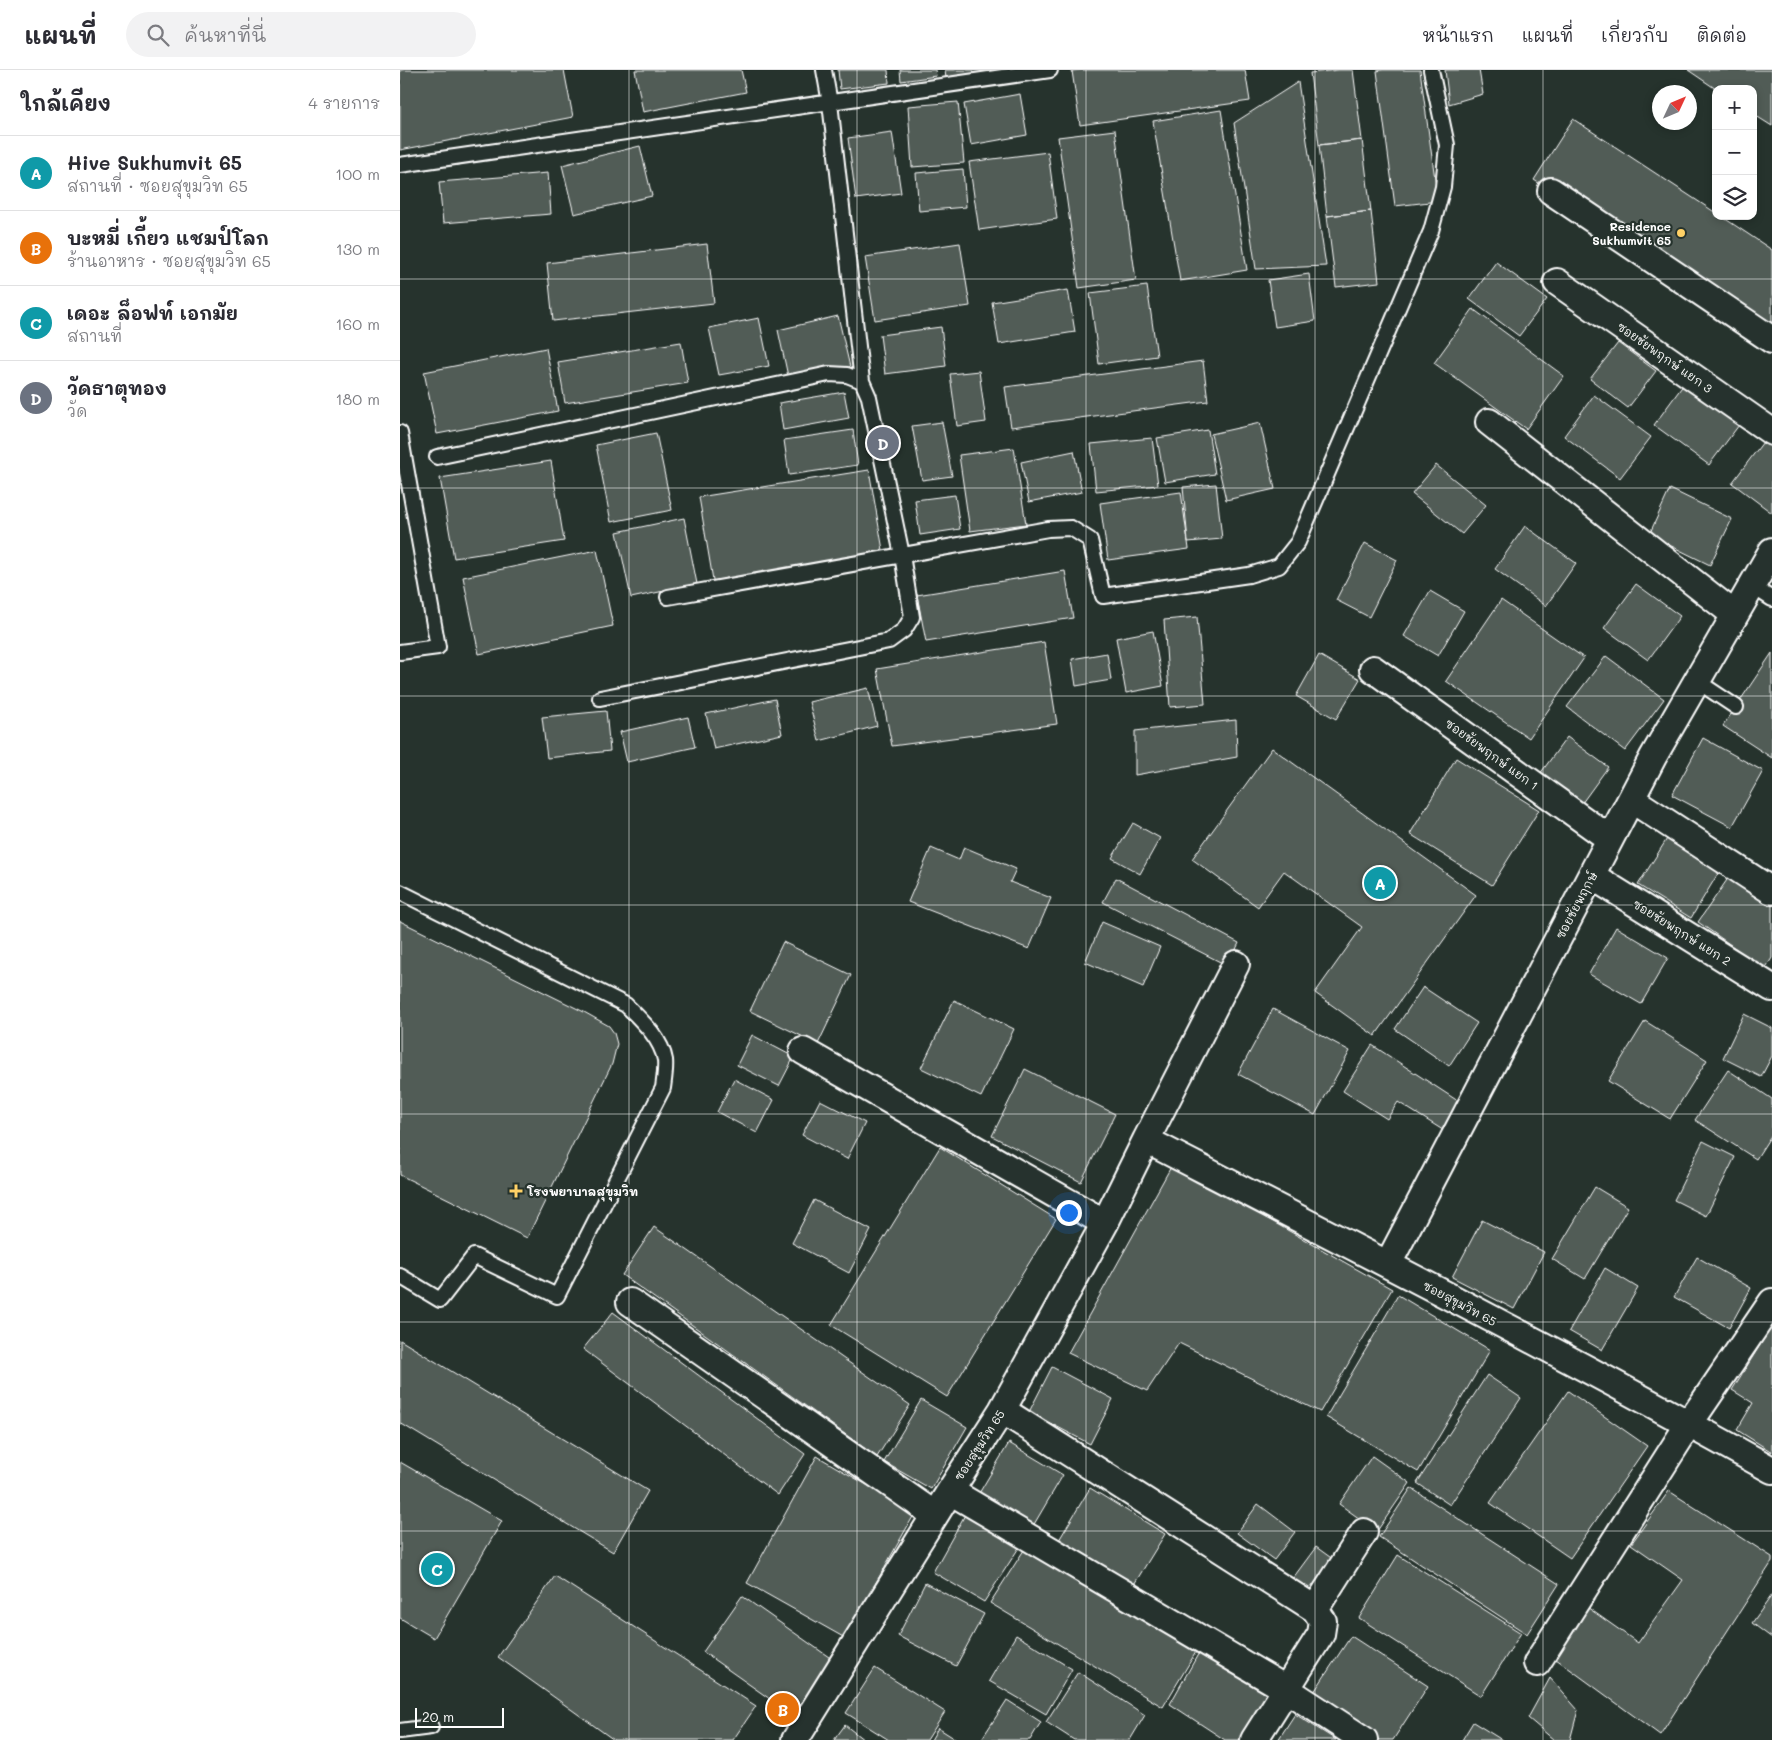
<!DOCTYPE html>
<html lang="th">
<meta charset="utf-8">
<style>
body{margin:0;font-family:Mali,"Playpen Sans Thai",sans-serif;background:#f2f2f3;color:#2b2b33}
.controls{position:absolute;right:15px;top:15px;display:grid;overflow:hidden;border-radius:10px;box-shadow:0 2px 8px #0003}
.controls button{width:45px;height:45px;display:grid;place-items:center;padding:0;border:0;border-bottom:1px solid #e1e1e2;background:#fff;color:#2b2b33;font:25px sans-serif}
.compass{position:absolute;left:1252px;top:15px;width:45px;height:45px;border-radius:50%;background:#fff;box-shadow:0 2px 8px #0003;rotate:46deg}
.scale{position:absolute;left:15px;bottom:12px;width:89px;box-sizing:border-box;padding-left:5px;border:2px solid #fff;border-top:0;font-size:14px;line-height:18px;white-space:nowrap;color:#fff;-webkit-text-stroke:4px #26332d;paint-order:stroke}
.you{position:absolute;left:668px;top:1142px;width:18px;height:18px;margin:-12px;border:4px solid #fff;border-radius:50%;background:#1a73e8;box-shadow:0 0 0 8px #1a73e833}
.badge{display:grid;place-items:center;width:32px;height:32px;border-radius:50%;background:#8a764a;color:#fff;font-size:16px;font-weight:700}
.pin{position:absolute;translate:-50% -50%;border:2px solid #fff;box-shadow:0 1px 5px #0006}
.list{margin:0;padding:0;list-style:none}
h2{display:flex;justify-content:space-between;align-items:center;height:65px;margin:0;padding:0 20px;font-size:21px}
h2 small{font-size:16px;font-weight:400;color:#7c7c81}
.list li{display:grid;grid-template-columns:32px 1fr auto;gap:15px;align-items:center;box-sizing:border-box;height:75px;padding:0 20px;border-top:1px solid #e1e1e2}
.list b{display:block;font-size:19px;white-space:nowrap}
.list p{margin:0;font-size:16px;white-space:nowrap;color:#7c7c81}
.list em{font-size:16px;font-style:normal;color:#7c7c81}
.icon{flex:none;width:28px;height:28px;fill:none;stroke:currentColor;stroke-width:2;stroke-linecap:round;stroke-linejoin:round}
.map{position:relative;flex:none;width:1372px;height:1670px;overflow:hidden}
header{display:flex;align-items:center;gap:30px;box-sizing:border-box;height:70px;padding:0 25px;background:#fff;border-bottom:1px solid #e1e1e2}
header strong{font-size:24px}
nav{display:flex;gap:28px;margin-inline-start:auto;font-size:18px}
.search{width:350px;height:45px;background:#f2f2f3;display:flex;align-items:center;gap:12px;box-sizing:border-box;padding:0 18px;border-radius:28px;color:#7c7c81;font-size:19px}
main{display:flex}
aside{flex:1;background:#fff}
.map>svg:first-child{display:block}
.building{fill:#515c57;stroke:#fff}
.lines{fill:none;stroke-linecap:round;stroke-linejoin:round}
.service-casing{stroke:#fff;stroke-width:18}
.minor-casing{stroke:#fff;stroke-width:30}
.service{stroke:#26332d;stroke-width:14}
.minor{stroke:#26332d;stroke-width:26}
.grid{fill:none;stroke:#fff;stroke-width:1;stroke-opacity:0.55}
.poi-dot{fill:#ffd166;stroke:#26332d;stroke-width:2}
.labels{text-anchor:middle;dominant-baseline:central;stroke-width:4.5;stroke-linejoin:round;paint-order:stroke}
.poi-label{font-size:12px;font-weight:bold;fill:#fff;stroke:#26332d;text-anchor:end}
.street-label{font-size:12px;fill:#fff;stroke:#26332d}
</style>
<header>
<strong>แผนที่</strong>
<div class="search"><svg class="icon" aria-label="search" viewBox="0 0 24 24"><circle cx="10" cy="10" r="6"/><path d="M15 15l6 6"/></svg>ค้นหาที่นี่</div>
<nav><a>หน้าแรก</a><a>แผนที่</a><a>เกี่ยวกับ</a><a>ติดต่อ</a></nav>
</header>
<main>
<aside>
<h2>ใกล้เคียง<small>4 รายการ</small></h2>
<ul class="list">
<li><span class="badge" style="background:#0f9aa8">A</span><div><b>Hive Sukhumvit 65</b><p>สถานที่ · ซอยสุขุมวิท 65</p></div><em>100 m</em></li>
<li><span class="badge" style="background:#e8710a">B</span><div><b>บะหมี่ เกี้ยว แชมป์โลก</b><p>ร้านอาหาร · ซอยสุขุมวิท 65</p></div><em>130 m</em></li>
<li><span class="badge" style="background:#0f9aa8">C</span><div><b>เดอะ ล็อฟท์ เอกมัย</b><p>สถานที่</p></div><em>160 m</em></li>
<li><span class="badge" style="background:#6b7280">D</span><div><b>วัดธาตุทอง</b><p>วัด</p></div><em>180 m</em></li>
</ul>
</aside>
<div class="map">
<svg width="1372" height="1670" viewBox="0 0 1372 1670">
<rect width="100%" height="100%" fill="#26332d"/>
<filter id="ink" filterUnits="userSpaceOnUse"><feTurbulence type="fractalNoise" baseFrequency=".02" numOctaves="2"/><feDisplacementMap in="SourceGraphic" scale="10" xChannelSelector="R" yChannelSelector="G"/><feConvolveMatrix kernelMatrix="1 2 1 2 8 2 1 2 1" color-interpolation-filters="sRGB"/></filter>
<g filter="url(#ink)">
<path class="building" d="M 0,0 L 164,0 L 173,47 L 0,80 Z
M 235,0 L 341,0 L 346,22 L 243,42 Z
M 438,0 L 488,0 L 489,13 L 440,19 Z
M 500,0 L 535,0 L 536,6 L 501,11 Z
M 545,0 L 622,0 L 546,9 Z
M 682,0 L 845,0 L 850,31 L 680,55 L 672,1 Z
M 939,0 L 953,0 L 962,70 L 919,75 L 910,3 Z
M 983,0 L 1020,0 L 1038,131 L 995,136 L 977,1 Z
M 1045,0 L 1079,0 L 1083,24 L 1049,34 Z
M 1288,0 L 1372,0 L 1372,56 L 1353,44 L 1353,19 L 1316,19 Z
M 898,12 L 926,196 L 856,199 L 834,53 Z
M 620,24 L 627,65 L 571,75 L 564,34 Z
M 558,32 L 564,93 L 512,97 L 508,36 Z
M 821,40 L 847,200 L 780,211 L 753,51 Z
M 1173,49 L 1316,143 L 1316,146 L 1321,146 L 1372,180 L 1372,265 L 1134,110 Z
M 715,60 L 736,210 L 679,218 L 658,67 Z
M 492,62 L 501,123 L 456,129 L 448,68 Z
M 962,70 L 971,141 L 927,146 L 919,75 Z
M 240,76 L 252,126 L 174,144 L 162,95 Z
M 648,82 L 657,149 L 579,160 L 569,92 Z
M 563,99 L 566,137 L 519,141 L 516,103 Z
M 148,103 L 151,144 L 43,153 L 39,112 Z
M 971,141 L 979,212 L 936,217 L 927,146 Z
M 560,173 L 570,236 L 475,250 L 465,187 Z
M 307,174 L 314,233 L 153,251 L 147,193 Z
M 1096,192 L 1147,229 L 1119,266 L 1069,229 Z
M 909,204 L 915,251 L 875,257 L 868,210 Z
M 747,216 L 757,286 L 699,294 L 690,223 Z
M 668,220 L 675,262 L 599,274 L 592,232 Z
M 1073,239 L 1164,306 L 1126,359 L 1034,293 Z
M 438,246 L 450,297 L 389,311 L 378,260 Z
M 359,248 L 369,296 L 319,305 L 309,258 Z
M 541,257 L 546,296 L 485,304 L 480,265 Z
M 281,272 L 288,313 L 165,333 L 158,292 Z
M 1218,273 L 1256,301 L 1228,338 L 1190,309 Z
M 146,278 L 158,341 L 37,364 L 24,302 Z
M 803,291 L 808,331 L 611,357 L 605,317 Z
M 579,301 L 586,352 L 557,356 L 550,304 Z
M 1284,314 L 1339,355 L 1309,395 L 1254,355 Z
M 444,322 L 449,348 L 383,360 L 379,333 Z
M 1194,325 L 1251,367 L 1220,408 L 1164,366 Z
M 542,352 L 552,406 L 522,410 L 512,356 Z
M 860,353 L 875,419 L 826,430 L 811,364 Z
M 453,360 L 458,395 L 389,405 L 384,370 Z
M 808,360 L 815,404 L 765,412 L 757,368 Z
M 256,363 L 272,440 L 211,452 L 196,375 Z
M 752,368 L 758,415 L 696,421 L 691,374 Z
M 1363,372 L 1372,378 L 1372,443 L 1332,413 Z
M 614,378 L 626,454 L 570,461 L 559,385 Z
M 674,381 L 682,422 L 629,432 L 621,392 Z
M 151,391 L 164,471 L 54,488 L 40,408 Z
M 1036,395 L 1086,435 L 1062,464 L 1012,424 Z
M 469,400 L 484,486 L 314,516 L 299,427 Z
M 816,414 L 822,469 L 788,472 L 783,417 Z
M 1270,419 L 1332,449 L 1310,495 L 1249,465 Z
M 781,422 L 789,479 L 708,490 L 700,433 Z
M 555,425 L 560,459 L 520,465 L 515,430 Z
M 284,448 L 297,514 L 231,528 L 217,462 Z
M 1125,456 L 1176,493 L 1146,536 L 1095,499 Z
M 965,473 L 997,490 L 969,547 L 936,530 Z
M 197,480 L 213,556 L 79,584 L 63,507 Z
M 665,501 L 673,548 L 526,572 L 517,525 Z
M 1236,514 L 1280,546 L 1248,590 L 1204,558 Z
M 1030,521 L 1064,541 L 1038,586 L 1004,566 Z
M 1101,530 L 1184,588 L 1129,668 L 1046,611 Z
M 797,547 L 805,634 L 770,637 L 764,550 Z
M 753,561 L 763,616 L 726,623 L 716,568 Z
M 644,572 L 657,654 L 492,676 L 477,599 Z
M 707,583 L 711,610 L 676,616 L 672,589 Z
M 1372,583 L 1372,688 L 1323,656 Z
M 919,585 L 960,609 L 936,649 L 896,626 Z
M 1206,586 L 1264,629 L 1225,681 L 1167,637 Z
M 468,618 L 477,656 L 419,671 L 409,632 Z
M 375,629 L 382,664 L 314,679 L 306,644 Z
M 206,641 L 210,681 L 147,688 L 142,647 Z
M 288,647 L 295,677 L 227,692 L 220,662 Z
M 836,650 L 837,687 L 735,705 L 735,661 Z
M 1167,667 L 1208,697 L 1179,737 L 1137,708 Z
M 1303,668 L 1363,701 L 1332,757 L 1272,725 Z
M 872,678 L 1076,825 L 975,966 L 915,923 L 962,857 L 884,801 L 858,837 L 792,789 Z
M 1056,688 L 1139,740 L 1092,815 L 1010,764 Z
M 733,753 L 760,768 L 740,804 L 712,788 Z
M 1270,764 L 1322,797 L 1291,848 L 1238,815 Z
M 564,777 L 616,799 L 610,812 L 651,828 L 629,879 L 508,832 L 531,778 L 559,790 Z
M 1329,807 L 1372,836 L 1372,888 L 1365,899 L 1298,852 Z
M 716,808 L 839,873 L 828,896 L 703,832 Z
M 0,851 L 184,942 L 209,956 L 214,963 L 217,974 L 212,994 L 127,1168 L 0,1105 Z
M 702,852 L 760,877 L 743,917 L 685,892 Z
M 1216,857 L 1268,888 L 1241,934 L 1189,904 Z
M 383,872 L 451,905 L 418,974 L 350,941 Z
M 1023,917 L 1077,953 L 1049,996 L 995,959 Z
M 554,930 L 614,959 L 581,1027 L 521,998 Z
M 873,939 L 950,981 L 915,1045 L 838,1004 Z
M 1344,944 L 1372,958 L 1372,986 L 1361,1007 L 1323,988 Z
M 1245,951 L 1307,990 L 1270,1049 L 1208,1011 Z
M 352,965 L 394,987 L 379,1016 L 337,995 Z
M 972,975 L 1061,1033 L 1046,1062 L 998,1032 L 987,1049 L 943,1021 Z
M 625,999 L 715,1044 L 681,1112 L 592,1066 Z
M 1328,1000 L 1372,1029 L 1372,1064 L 1356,1089 L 1295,1050 Z
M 334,1009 L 374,1030 L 357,1063 L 317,1042 Z
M 420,1030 L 465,1053 L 447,1089 L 402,1065 Z
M 1303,1071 L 1335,1087 L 1306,1146 L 1274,1130 Z
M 540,1077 L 656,1149 L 547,1327 L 431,1255 Z
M 772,1095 L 992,1219 L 920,1342 L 779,1273 L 747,1321 L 668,1283 Z
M 1195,1117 L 1228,1137 L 1185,1209 L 1152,1189 Z
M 414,1130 L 471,1160 L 449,1203 L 392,1173 Z
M 1082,1150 L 1144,1182 L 1114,1239 L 1052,1207 Z
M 254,1157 L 510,1335 L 477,1387 L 222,1205 Z
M 1297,1187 L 1351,1218 L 1329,1258 L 1274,1227 Z
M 1205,1198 L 1238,1218 L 1202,1280 L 1169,1261 Z
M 998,1225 L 1090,1280 L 1018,1402 L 926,1347 Z
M 213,1242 L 405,1384 L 378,1425 L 183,1279 Z
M 1372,1256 L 1372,1382 L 1337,1360 L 1353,1333 L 1332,1320 Z
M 0,1270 L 248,1421 L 213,1482 L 0,1353 Z
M 652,1297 L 713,1329 L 690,1374 L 629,1342 Z
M 1087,1305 L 1121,1328 L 1050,1435 L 1017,1413 Z
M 1168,1321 L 1247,1376 L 1170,1488 L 1090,1433 Z
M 521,1330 L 567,1357 L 531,1419 L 484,1392 Z
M 609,1373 L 663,1405 L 633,1456 L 578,1425 Z
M 417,1386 L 515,1443 L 445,1568 L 347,1513 Z
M 972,1386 L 1010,1413 L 977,1461 L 939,1434 Z
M 0,1392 L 102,1451 L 34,1568 L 0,1548 Z
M 690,1418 L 765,1464 L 733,1516 L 659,1470 Z
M 1011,1418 L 1159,1514 L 1127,1564 L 979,1467 Z
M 1269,1421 L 1372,1487 L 1372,1492 L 1260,1665 L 1152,1586 L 1187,1537 L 1238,1573 L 1283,1510 L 1231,1474 Z
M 858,1434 L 895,1462 L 874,1490 L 837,1463 Z
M 566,1443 L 620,1476 L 584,1532 L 533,1502 Z
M 916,1477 L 941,1495 L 918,1527 L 893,1508 Z
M 624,1480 L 796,1582 L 763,1637 L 590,1533 Z
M 998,1485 L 1121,1563 L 1081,1626 L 959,1548 Z
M 155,1506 L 356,1636 L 333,1670 L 214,1670 L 98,1587 Z
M 525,1513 L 584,1544 L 556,1596 L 498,1566 Z
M 1372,1525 L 1372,1568 L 1352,1553 Z
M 342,1526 L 436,1592 L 397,1648 L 303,1582 Z
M 616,1565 L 672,1599 L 646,1644 L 589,1611 Z
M 951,1566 L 1028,1616 L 993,1670 L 975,1670 L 910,1628 Z
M 801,1579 L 879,1621 L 847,1670 L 825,1670 L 770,1634 Z
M 475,1598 L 545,1642 L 527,1670 L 489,1670 L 446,1643 Z
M 678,1602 L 745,1645 L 730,1670 L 674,1670 L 646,1652 Z
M 1150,1608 L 1178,1640 L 1170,1670 L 1154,1670 L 1128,1648 Z
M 607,1630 L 641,1652 L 630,1670 L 581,1670 Z
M 895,1644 L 936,1670 L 878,1670 Z
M 1073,1652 L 1102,1670 L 1062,1670 Z
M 445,1655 L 464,1670 L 434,1670 Z
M 538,1658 L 557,1670 L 531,1670 Z"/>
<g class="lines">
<g class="service-casing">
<path id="service" d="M 424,0 L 430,33 L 462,311
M 0,95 L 650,0
M 0,363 L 38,577 L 0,582
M 37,387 L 429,304 L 447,305 L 462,311 L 469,327 L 502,485 L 512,547 L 504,560 L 489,571 L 200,628
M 1352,516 L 1372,529
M 268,527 L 648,459 L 671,458 L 690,470 L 703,526 L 849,505 L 879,496 L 898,472 L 1031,161 L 1043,117 L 1047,75 L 1031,0
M 1297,611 L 1336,637
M 0,822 L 226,935 C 241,950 261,968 265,990 C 266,999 264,1010 263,1018 L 157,1226 L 74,1186 L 40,1230 L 0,1206
M 0,1661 L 31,1657"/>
</g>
<g class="minor-casing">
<path id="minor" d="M 1151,121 L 1372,270
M 1157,212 L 1372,362
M 1089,352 L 1335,545
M 973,599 L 1210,769
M 1231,729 L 1372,821
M 1192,806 L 1372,918
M 403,981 L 705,1153
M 746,1070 L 836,894
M 988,1194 L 1253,687 L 1372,481
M 230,1232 L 535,1445
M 602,1340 L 915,1539 L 923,1551 L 921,1564 L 854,1670
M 550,1421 L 886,1619 L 964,1670
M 915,1539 L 964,1462
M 1137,1593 L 1289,1354 L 1372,1232
M 395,1670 L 550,1421 L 602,1340 L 705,1153 L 746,1070 C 956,1178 1166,1285 1372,1400"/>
</g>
<use href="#service" class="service"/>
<use href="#minor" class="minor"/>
</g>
</g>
<path class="grid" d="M 229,0 L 229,1670M 457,0 L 457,1670M 686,0 L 686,1670M 915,0 L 915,1670M 1143,0 L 1143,1670M 0,209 L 1372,209M 0,418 L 1372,418M 0,626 L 1372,626M 0,835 L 1372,835M 0,1044 L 1372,1044M 0,1252 L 1372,1252M 0,1461 L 1372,1461"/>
<g class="poi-dot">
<circle cx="1281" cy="163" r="5"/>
<path d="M113.5 1113.5h5v5h5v5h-5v5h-5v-5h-5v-5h5z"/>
</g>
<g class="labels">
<g class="poi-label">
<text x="1271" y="156">Residence<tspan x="1271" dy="14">Sukhumvit 65</tspan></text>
<text x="127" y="1121" text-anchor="start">โรงพยาบาลสุขุมวิท</text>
</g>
<g class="street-label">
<text transform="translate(1265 287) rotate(35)">ซอยชัยพฤกษ์ แยก 3</text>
<text transform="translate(1092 684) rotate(36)">ซอยชัยพฤกษ์ แยก 1</text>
<text transform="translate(1176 835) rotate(-62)">ซอยชัยพฤกษ์</text>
<text transform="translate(1282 862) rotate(32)">ซอยชัยพฤกษ์ แยก 2</text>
<text transform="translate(1060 1233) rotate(28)">ซอยสุขุมวิท 65</text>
<text transform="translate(579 1375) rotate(-57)">ซอยสุขุมวิท 65</text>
</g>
</g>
</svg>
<div class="controls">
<button>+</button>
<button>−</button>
<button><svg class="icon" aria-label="layers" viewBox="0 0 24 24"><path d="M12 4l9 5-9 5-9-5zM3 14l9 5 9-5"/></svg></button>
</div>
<svg class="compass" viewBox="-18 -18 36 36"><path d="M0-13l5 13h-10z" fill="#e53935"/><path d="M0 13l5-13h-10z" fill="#7c7c81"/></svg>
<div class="scale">20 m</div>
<div class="you"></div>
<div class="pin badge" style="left:980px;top:813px;background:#0f9aa8">A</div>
<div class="pin badge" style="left:383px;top:1639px;background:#e8710a">B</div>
<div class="pin badge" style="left:37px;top:1499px;background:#0f9aa8">C</div>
<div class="pin badge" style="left:483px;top:373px;background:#6b7280">D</div>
</div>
</main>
